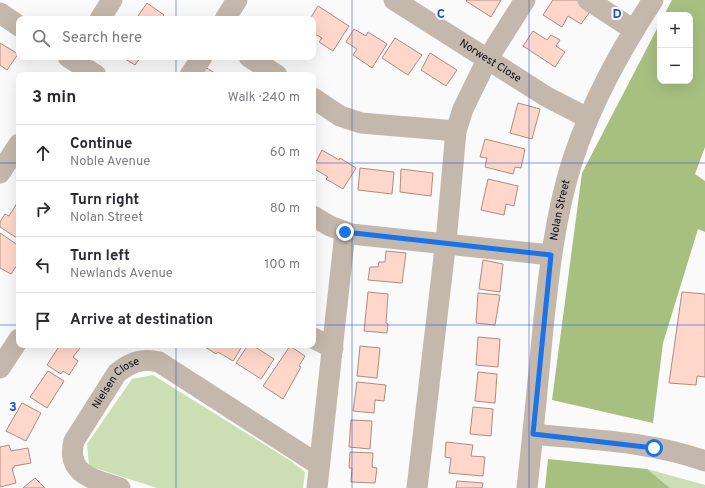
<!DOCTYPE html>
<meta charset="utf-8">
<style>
body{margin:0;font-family:Overpass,sans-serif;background:#f2f2f3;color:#2b2b33}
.controls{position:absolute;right:12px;top:12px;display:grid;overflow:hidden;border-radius:8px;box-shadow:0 4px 16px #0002}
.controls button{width:36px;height:36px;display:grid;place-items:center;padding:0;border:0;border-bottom:1px solid #e1e1e2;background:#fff;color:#2b2b33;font:20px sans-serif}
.stop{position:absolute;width:12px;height:12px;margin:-9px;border:3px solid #1a73e8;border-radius:50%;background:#fff}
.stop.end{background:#1a73e8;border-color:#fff;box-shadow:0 1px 4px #0008}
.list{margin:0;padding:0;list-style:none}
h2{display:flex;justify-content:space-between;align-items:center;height:52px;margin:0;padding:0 16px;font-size:17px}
h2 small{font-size:13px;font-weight:400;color:#7c7c81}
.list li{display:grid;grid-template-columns:26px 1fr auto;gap:12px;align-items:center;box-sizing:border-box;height:56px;padding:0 16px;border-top:1px solid #e1e1e2}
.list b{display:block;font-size:15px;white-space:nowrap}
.list p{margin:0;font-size:13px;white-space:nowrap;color:#7c7c81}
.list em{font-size:13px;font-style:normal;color:#7c7c81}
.icon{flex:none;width:22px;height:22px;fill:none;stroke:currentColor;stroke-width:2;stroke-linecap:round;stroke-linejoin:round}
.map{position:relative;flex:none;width:705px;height:488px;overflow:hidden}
.search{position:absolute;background:#fff;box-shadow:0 4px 16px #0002;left:16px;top:16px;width:300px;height:44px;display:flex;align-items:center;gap:10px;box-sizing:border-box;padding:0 14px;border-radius:8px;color:#7c7c81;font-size:15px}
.panel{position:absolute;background:#fff;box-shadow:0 4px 16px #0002;left:16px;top:72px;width:300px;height:276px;border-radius:8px}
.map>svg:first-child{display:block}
.green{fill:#ccdeb3}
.forest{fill:#a7c080}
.building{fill:#ffd7ca;stroke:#af8b7e}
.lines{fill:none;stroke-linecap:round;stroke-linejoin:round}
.minor{stroke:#c4b8ac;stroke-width:21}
.route{stroke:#1a73e8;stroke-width:5}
.grid{fill:none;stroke:#1d4ed8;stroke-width:1;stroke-opacity:0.55}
.labels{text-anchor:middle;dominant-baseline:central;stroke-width:4;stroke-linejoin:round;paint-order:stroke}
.street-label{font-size:11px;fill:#0c0914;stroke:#fafafa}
.grid-label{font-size:13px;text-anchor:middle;font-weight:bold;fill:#1d4ed8;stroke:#fafafa;stroke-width:4;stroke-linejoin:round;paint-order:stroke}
</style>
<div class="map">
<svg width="705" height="488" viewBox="0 0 705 488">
<rect width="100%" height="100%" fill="#fafafa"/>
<path class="green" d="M 153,375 L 291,461 L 305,472 L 303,488 L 157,488 L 89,466 L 87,444 L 132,379 Z
M 647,469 L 705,485 L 705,488 L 670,488 Z"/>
<path class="forest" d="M 672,0 L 705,0 L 705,147 L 695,174 L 705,181 L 705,232 L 698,229 L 663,343 L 653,423 L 552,400 L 582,173 L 660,23 L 660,81 L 690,81 L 690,15 L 664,15 Z
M 548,459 L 647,469 L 670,488 L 545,488 Z"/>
<path class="building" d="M 467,0 L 501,0 L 491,17 L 466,1 Z
M 553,0 L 578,0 L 592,9 L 581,24 L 568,16 L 562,27 L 543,15 Z
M 147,3 L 164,15 L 161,19 L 136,19 Z
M 318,6 L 349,26 L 333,51 L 319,42 L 322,38 L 313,33 L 313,19 L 310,19 Z
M 354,29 L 366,36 L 368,32 L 387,44 L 372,68 L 353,55 L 357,49 L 346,42 Z
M 533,31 L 547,40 L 551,35 L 560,40 L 556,46 L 565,52 L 555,67 L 523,46 Z
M 395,38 L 422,55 L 408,75 L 382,58 Z
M 0,43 L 18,54 L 7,70 L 0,65 Z
M 430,53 L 457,70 L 446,86 L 421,70 Z
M 122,57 L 141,57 L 135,65 Z
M 205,67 L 218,75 L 194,75 Z
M 518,103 L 540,109 L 532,139 L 510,133 Z
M 485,139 L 525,149 L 521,168 L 515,167 L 513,174 L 485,167 L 487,158 L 480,157 Z
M 322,150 L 339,160 L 340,158 L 356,168 L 343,189 L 326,179 L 328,177 L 313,168 Z
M 360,168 L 394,172 L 392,194 L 358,190 Z
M 401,169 L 433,173 L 431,196 L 400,192 Z
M 488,179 L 518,186 L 514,206 L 506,204 L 504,215 L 481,210 Z
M 17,203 L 19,204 L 19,235 L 17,238 L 0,227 L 0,222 L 5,214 L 9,216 Z
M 0,233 L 19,246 L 19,266 L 17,265 L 11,274 L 0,268 Z
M 386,251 L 406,253 L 402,283 L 368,280 L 370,267 L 378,267 L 379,262 L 385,262 Z
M 483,260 L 503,264 L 500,292 L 479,289 Z
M 368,292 L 388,294 L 386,323 L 388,324 L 387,333 L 364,331 Z
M 682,292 L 705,294 L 705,377 L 697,376 L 696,385 L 669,383 Z
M 478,293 L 500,295 L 495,325 L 476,323 Z
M 478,337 L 500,339 L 498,367 L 476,365 Z
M 60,345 L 75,345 L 80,348 L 73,357 L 78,361 L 69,375 L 63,371 L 61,374 L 47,365 Z
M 202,345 L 243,345 L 233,361 L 218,352 L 216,354 Z
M 248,345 L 252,345 L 274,359 L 261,379 L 236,363 Z
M 290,346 L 305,356 L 299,366 L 301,367 L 283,399 L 263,386 Z
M 360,346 L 380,348 L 377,378 L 357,376 Z
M 48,371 L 64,381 L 47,408 L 30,397 Z
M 478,372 L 497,374 L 495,403 L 475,401 Z
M 357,382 L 386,385 L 384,401 L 375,400 L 374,413 L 353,411 Z
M 22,403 L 41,413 L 26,441 L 6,431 Z
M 473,407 L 493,409 L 491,436 L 470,434 Z
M 351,420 L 372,421 L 370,449 L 349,447 Z
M 446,442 L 473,445 L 471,456 L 485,457 L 483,476 L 449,473 L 451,458 L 445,457 Z
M 9,445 L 11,451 L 28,448 L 31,463 L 14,466 L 14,468 L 12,468 L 16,483 L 0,487 L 0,447 Z
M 350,452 L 373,453 L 372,467 L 377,468 L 375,483 L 351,482 L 352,468 L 349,468 Z
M 35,478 L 45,488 L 23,488 Z
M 457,481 L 483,483 L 482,488 L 456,488 Z"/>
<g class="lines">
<g class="minor">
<path id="s1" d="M 394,0 L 547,97 L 588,118"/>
<path d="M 588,0 L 634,30"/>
<path d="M 0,13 L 19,26"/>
<path d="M 100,19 L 112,0"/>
<path d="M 225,19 L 237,0"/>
<path d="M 68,57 L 96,75"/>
<path d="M 249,57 L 277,75"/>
<path d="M 190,75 L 202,57"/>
<path d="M 313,98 L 340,116 L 361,123 L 456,131"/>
<path d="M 0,173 L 19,144"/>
<path d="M 313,216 L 330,226 L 351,234 L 551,255"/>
<path d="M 313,338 L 333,348"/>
<path d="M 0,368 L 19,339"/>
<path d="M 533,434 C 590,440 651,441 705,461"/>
<path id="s2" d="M 120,488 C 96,480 65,475 74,441 L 117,373 C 131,362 142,358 159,362 L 319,465"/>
<path d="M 317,488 L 345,232"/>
<path d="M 417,488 L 447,231 L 456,131 L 463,109 L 487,60 L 525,0"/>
<path id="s3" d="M 527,488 C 533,435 538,382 543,328 C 549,272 555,216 572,162 C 591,103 620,51 653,0"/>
</g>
</g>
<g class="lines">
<path class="route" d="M 345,232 L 551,255 L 533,434 L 654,448"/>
</g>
<path class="grid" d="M 176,0 L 176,19M 352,0 L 352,488M 529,0 L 529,488M 176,57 L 176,75M 0,163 L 19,163M 313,163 L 705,163M 0,325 L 19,325M 313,325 L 705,325M 176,345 L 176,488"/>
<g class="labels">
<g class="street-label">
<text stroke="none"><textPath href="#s1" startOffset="114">Norwest Close</textPath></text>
<text stroke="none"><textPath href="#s3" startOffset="280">Nolan Street</textPath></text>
<text stroke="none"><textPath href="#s2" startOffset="148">Nielsen Close</textPath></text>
</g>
</g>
<g class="grid-label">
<text x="441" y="18">C</text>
<text x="617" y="18">D</text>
<text x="13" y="411">3</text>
</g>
</svg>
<div class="controls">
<button>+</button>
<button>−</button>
</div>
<div class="stop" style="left:654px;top:448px"></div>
<div class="stop end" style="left:345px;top:232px"></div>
<div class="search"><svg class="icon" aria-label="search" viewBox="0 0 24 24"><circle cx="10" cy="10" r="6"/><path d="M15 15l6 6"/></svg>Search here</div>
<section class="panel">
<h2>3 min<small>Walk · 240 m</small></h2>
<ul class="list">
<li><svg class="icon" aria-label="ahead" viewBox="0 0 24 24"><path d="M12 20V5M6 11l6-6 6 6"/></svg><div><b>Continue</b><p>Noble Avenue</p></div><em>60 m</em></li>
<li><svg class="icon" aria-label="right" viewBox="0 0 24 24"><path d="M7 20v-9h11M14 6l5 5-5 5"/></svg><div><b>Turn right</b><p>Nolan Street</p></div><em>80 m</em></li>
<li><svg class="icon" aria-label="left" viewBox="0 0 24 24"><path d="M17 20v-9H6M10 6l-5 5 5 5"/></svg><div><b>Turn left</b><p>Newlands Avenue</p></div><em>100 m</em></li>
<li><svg class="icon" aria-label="arrive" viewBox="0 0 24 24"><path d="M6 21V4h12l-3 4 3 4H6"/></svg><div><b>Arrive at destination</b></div></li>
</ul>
</section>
</div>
